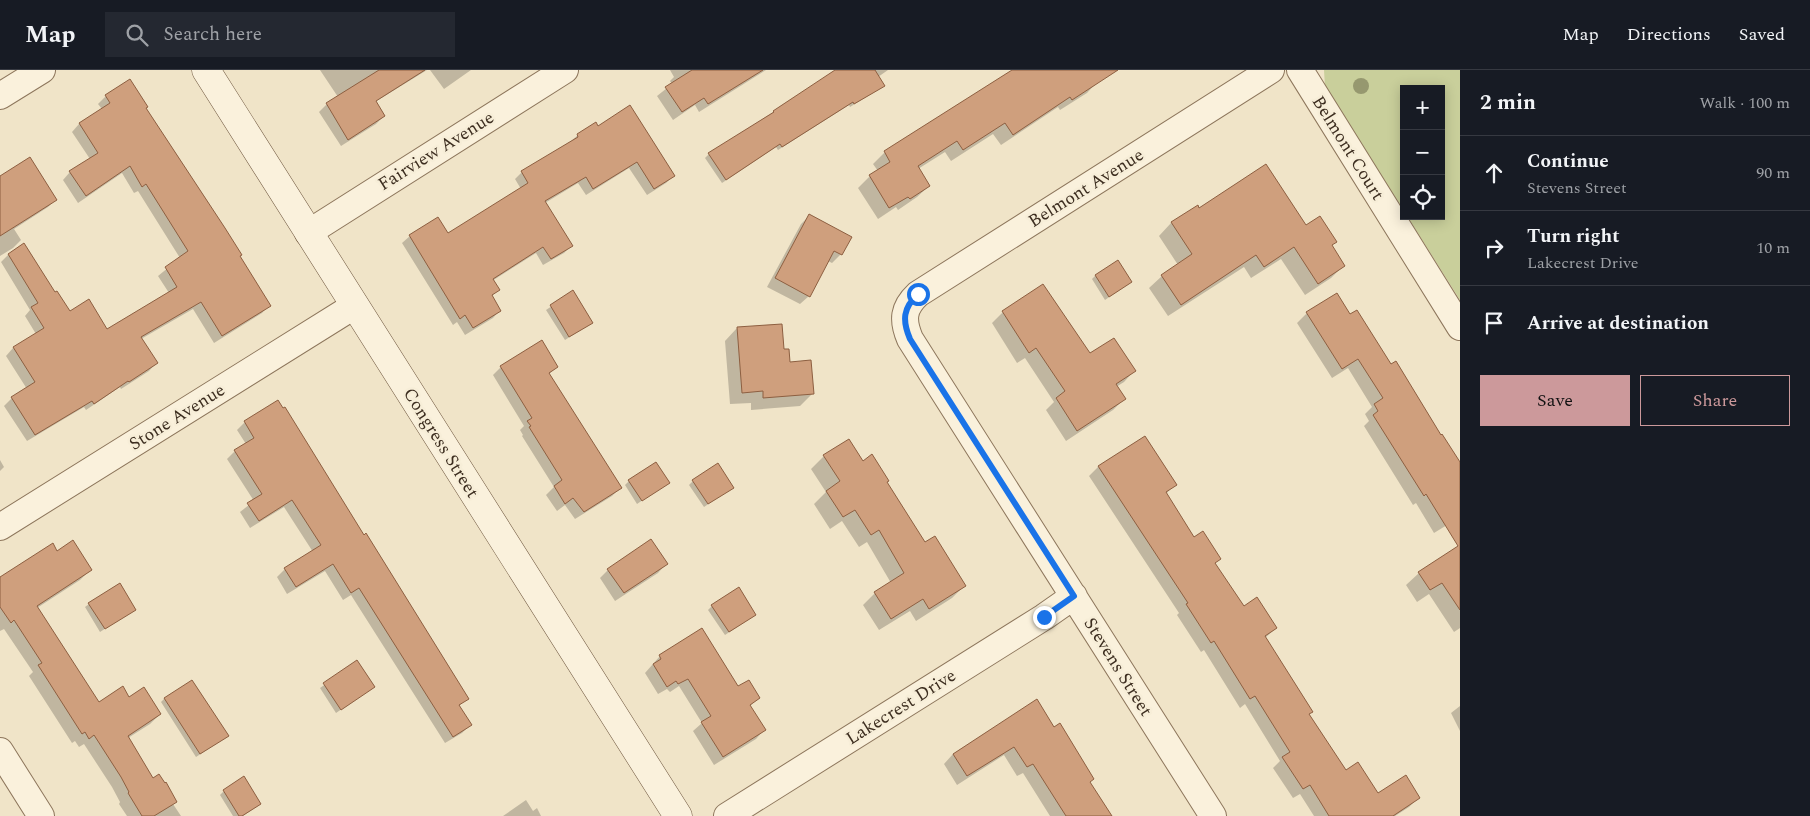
<!DOCTYPE html>
<meta charset="utf-8">
<style>
body{margin:0;font-family:Spectral,serif;background:#242831;color:#f1f3f6}
.controls{position:absolute;right:15px;top:15px;display:grid;overflow:hidden;border-radius:0px;box-shadow:0 2px 12px #0003}
.controls button{width:45px;height:45px;display:grid;place-items:center;padding:0;border:0;border-bottom:1px solid #363941;background:#171b24;color:#f1f3f6;font:25px sans-serif}
.stop{position:absolute;width:15px;height:15px;margin:-11px;border:4px solid #1a73e8;border-radius:50%;background:#fff}
.stop.end{background:#1a73e8;border-color:#fff;box-shadow:0 1px 5px #0008}
.list{margin:0;padding:0;list-style:none}
h2{display:flex;justify-content:space-between;align-items:center;height:65px;margin:0;padding:0 20px;font-size:21px}
h2 small{font-size:16px;font-weight:400;color:#9ea1a6}
.list li{display:grid;grid-template-columns:32px 1fr auto;gap:15px;align-items:center;box-sizing:border-box;height:75px;padding:0 20px;border-top:1px solid #363941}
.list b{display:block;font-size:19px;white-space:nowrap}
.list p{margin:0;font-size:16px;white-space:nowrap;color:#9ea1a6}
.list em{font-size:16px;font-style:normal;color:#9ea1a6}
.actions{display:flex;gap:10px;padding:15px 20px}
.actions a{flex:1;padding:11px 0;border:1px solid #cc999b;border-radius:0px;text-align:center;font-size:18px;color:#cc999b}
.actions .main{background:#cc999b;color:#111}
.icon{flex:none;width:28px;height:28px;fill:none;stroke:currentColor;stroke-width:2;stroke-linecap:round;stroke-linejoin:round}
.map{position:relative;flex:none;width:1460px;height:746px;overflow:hidden}
header{display:flex;align-items:center;gap:30px;box-sizing:border-box;height:70px;padding:0 25px;background:#171b24;border-bottom:1px solid #363941}
header strong{font-size:24px}
nav{display:flex;gap:28px;margin-inline-start:auto;font-size:18px}
.search{width:350px;height:45px;background:#242831;display:flex;align-items:center;gap:12px;box-sizing:border-box;padding:0 18px;border-radius:0px;color:#9ea1a6;font-size:19px}
main{display:flex}
aside{flex:1;background:#171b24}
.map>svg:first-child{display:block}
.green{fill:#c9cf9b}
.shadow{fill:#0003}
.building{fill:#cf9f7d;stroke:#8d5f41}
.lines{fill:none;stroke-linecap:round;stroke-linejoin:round}
.street-casing{stroke:#8d765c;stroke-width:28}
.secondary-casing{stroke:#6f573f;stroke-width:29}
.street{stroke:#faf1dc;stroke-width:26}
.secondary{stroke:#faf1dc;stroke-width:28}
.tree{fill:#96986f}
.route{stroke:#1a73e8;stroke-width:6}
.labels{text-anchor:middle;dominant-baseline:central;stroke-width:5;stroke-linejoin:round;paint-order:stroke}
.street-label{font-size:18px;fill:#3d2e20;stroke:#f7eed8}
</style>
<header>
<strong>Map</strong>
<div class="search"><svg class="icon" aria-label="search" viewBox="0 0 24 24"><circle cx="10" cy="10" r="6"/><path d="M15 15l6 6"/></svg>Search here</div>
<nav><a>Map</a><a>Directions</a><a>Saved</a></nav>
</header>
<main>
<div class="map">
<svg width="1460" height="746" viewBox="0 0 1460 746">
<rect width="100%" height="100%" fill="#f0e4c8"/>
<path class="green" d="M 1324,0 L 1460,0 L 1460,230 L 1407,146 L 1441,146 L 1441,19 L 1404,19 L 1404,141 L 1325,17 Z"/>
<path class="shadow" d="M 320,0 L 427,0 L 375,32 L 384,46 L 376,54 L 341,76 L 319,42 L 327,34 L 338,27 Z
M 430,0 L 471,0 L 444,19 Z
M 670,0 L 766,0 L 699,42 L 695,35 L 673,50 L 657,26 L 672,14 L 670,11 L 674,7 Z
M 849,0 L 888,0 L 878,7 L 879,19 L 850,37 L 849,35 L 778,80 L 776,77 L 722,113 L 705,88 L 709,84 L 796,27 Z
M 1014,0 L 1091,0 L 1098,11 L 1087,23 L 1060,40 L 1058,37 L 1001,75 L 993,64 L 951,91 L 945,82 L 918,99 L 929,116 L 917,127 L 898,140 L 896,137 L 878,149 L 858,118 L 870,106 L 878,101 L 873,94 L 885,82 Z
M 129,11 L 145,38 L 269,235 L 262,243 L 214,273 L 193,239 L 141,269 L 156,293 L 149,301 L 121,319 L 120,317 L 86,340 L 84,337 L 27,371 L 4,336 L 12,328 L 27,319 L 6,286 L 13,278 L 36,264 L 25,246 L 30,240 L 1,192 L 8,185 L 24,175 L 54,224 L 69,243 L 107,260 L 169,223 L 158,206 L 180,188 L 138,121 L 134,123 L 122,103 L 78,133 L 63,110 L 70,102 L 90,89 L 72,62 L 79,54 L 102,39 L 98,34 L 106,26 Z
M 598,57 L 673,106 L 666,113 L 647,125 L 629,98 L 586,125 L 578,113 L 545,133 L 571,176 L 564,183 L 543,195 L 536,183 L 492,211 L 498,220 L 491,227 L 500,240 L 493,248 L 465,265 L 457,252 L 453,255 L 402,173 L 410,166 L 448,165 L 521,119 L 515,109 L 522,102 L 570,72 L 578,65 Z
M 0,108 L 55,130 L 48,137 L 14,159 L 21,170 L 13,178 L 0,186 Z
M 1197,137 L 1199,139 L 1306,157 L 1335,172 L 1331,176 L 1344,195 L 1331,208 L 1305,225 L 1281,189 L 1251,208 L 1244,197 L 1168,246 L 1149,218 L 1162,206 L 1178,195 L 1159,166 L 1171,153 Z
M 810,145 L 850,167 L 841,184 L 832,193 L 828,191 L 809,226 L 800,234 L 767,217 L 801,154 Z
M 1096,205 L 1131,212 L 1105,230 L 1092,209 Z
M 573,222 L 592,253 L 565,270 L 546,240 Z
M 1003,242 L 1089,285 L 1134,301 L 1124,312 L 1116,317 L 1124,329 L 1113,340 L 1066,371 L 1046,340 L 1054,332 L 1025,288 L 1017,293 L 992,253 Z
M 1307,243 L 1350,246 L 1391,296 L 1460,394 L 1460,447 L 1434,463 L 1416,433 L 1413,435 L 1364,356 L 1369,351 L 1365,344 L 1372,337 L 1348,298 L 1332,308 L 1297,253 Z
M 737,258 L 783,281 L 789,293 L 812,324 L 800,336 L 751,340 L 751,333 L 730,334 L 725,271 Z
M 501,297 L 557,297 L 549,304 L 620,418 L 612,426 L 575,449 L 565,435 L 557,441 L 546,425 L 554,417 L 522,366 L 523,365 L 520,360 L 524,356 L 493,305 Z
M 245,352 L 364,466 L 467,628 L 458,637 L 470,655 L 462,663 L 445,673 L 351,525 L 343,530 L 325,501 L 287,524 L 277,507 L 285,499 L 313,482 L 284,437 L 250,458 L 240,442 L 254,431 L 227,389 L 235,381 L 246,374 L 237,360 Z
M 1145,367 L 1175,414 L 1166,424 L 1194,469 L 1219,489 L 1214,494 L 1244,537 L 1276,558 L 1265,568 L 1308,645 L 1345,702 L 1378,725 L 1418,728 L 1409,737 L 1395,746 L 1314,746 L 1300,724 L 1293,728 L 1273,698 L 1280,691 L 1245,634 L 1240,638 L 1204,580 L 1201,582 L 1177,545 L 1179,543 L 1089,406 L 1098,397 Z
M 848,370 L 862,392 L 886,413 L 925,474 L 965,515 L 952,528 L 916,551 L 910,541 L 879,560 L 863,535 L 875,523 L 891,513 L 867,472 L 859,477 L 842,451 L 830,459 L 814,434 L 826,422 L 811,399 L 824,386 Z
M 0,390 L 4,397 L 0,401 Z
M 629,411 L 668,413 L 637,434 L 625,415 Z
M 693,411 L 732,418 L 704,437 L 689,415 Z
M 1460,475 L 1460,558 L 1454,562 L 1429,524 L 1417,532 L 1406,515 L 1419,503 Z
M 57,482 L 90,500 L 80,510 L 37,538 L 98,634 L 129,628 L 160,644 L 150,654 L 128,668 L 153,710 L 173,734 L 181,746 L 127,746 L 119,734 L 120,732 L 112,717 L 84,674 L 79,677 L 75,671 L 72,673 L 29,606 L 33,602 L 4,559 L 0,561 L 0,509 Z
M 666,494 L 658,503 L 615,531 L 600,508 L 608,500 Z
M 89,534 L 135,539 L 100,562 L 85,537 Z
M 712,536 L 755,545 L 725,565 L 708,540 Z
M 660,586 L 759,628 L 750,636 L 764,660 L 756,669 L 714,695 L 693,661 L 702,653 L 679,616 L 670,622 L 667,619 L 658,624 L 645,603 Z
M 357,592 L 374,617 L 336,643 L 320,618 Z
M 165,628 L 228,666 L 196,687 L 161,632 Z
M 1037,631 L 1089,712 L 1104,746 L 1050,746 L 1023,703 L 1017,706 L 1004,685 L 957,715 L 944,694 L 953,684 Z
M 1460,636 L 1460,661 L 1451,643 Z
M 224,721 L 260,734 L 243,746 L 233,746 L 220,725 Z
M 526,730 L 533,741 L 537,738 L 541,746 L 503,746 Z"/>
<path class="building" d="M 379,0 L 425,0 L 376,31 L 385,46 L 348,70 L 326,33 Z
M 692,0 L 763,0 L 708,34 L 704,28 L 682,42 L 665,17 Z
M 835,0 L 875,0 L 885,16 L 854,34 L 853,32 L 782,77 L 780,74 L 726,110 L 708,83 L 774,42 L 773,41 Z
M 1012,0 L 1118,0 L 1072,30 L 1070,27 L 1013,65 L 1005,53 L 963,80 L 957,71 L 918,96 L 930,116 L 910,129 L 908,127 L 889,138 L 869,105 L 890,92 L 884,81 Z
M 130,9 L 148,37 L 146,38 L 225,158 L 242,185 L 240,186 L 271,236 L 222,266 L 201,232 L 141,267 L 158,293 L 129,312 L 128,311 L 94,334 L 92,331 L 35,365 L 11,327 L 35,312 L 13,277 L 44,258 L 31,237 L 38,233 L 8,184 L 24,173 L 55,222 L 57,221 L 70,241 L 89,229 L 107,259 L 177,217 L 165,197 L 188,181 L 146,114 L 142,117 L 130,96 L 86,126 L 69,101 L 98,83 L 79,53 L 110,33 L 105,25 Z
M 630,35 L 675,106 L 654,119 L 637,92 L 593,119 L 586,107 L 545,131 L 573,176 L 551,189 L 543,177 L 493,209 L 500,220 L 492,225 L 501,241 L 473,258 L 465,245 L 460,249 L 409,165 L 438,147 L 448,163 L 528,113 L 521,101 L 578,67 L 577,64 L 596,52 L 598,56 Z
M 30,87 L 57,130 L 0,166 L 0,106 Z
M 1266,94 L 1306,155 L 1320,146 L 1337,172 L 1332,175 L 1345,196 L 1318,214 L 1294,177 L 1264,197 L 1256,185 L 1181,235 L 1161,205 L 1192,184 L 1171,152 L 1198,135 L 1199,138 Z
M 809,144 L 852,167 L 842,185 L 834,181 L 810,227 L 775,208 Z
M 1118,190 L 1132,212 L 1109,227 L 1095,205 Z
M 1043,214 L 1090,283 L 1114,268 L 1136,301 L 1116,314 L 1126,329 L 1077,361 L 1056,328 L 1065,321 L 1036,278 L 1029,283 L 1002,241 Z
M 573,220 L 593,253 L 569,267 L 550,235 Z
M 1337,223 L 1350,244 L 1357,240 L 1391,294 L 1396,291 L 1441,365 L 1442,364 L 1460,392 L 1460,540 L 1442,513 L 1430,520 L 1418,502 L 1458,476 L 1426,424 L 1424,426 L 1373,345 L 1378,341 L 1374,334 L 1383,328 L 1358,289 L 1342,299 L 1306,242 Z
M 782,254 L 784,279 L 789,279 L 790,292 L 811,290 L 814,324 L 763,328 L 763,321 L 742,323 L 737,257 Z
M 542,270 L 558,297 L 549,303 L 622,418 L 584,442 L 573,428 L 565,434 L 554,416 L 562,410 L 529,357 L 531,356 L 527,351 L 532,348 L 500,296 Z
M 278,330 L 283,338 L 285,337 L 364,465 L 366,463 L 469,629 L 459,635 L 472,655 L 453,667 L 359,518 L 351,523 L 333,494 L 296,517 L 284,498 L 321,475 L 292,430 L 259,451 L 247,433 L 262,424 L 234,380 L 254,368 L 244,351 Z
M 1145,366 L 1177,415 L 1166,422 L 1194,467 L 1203,461 L 1221,489 L 1215,493 L 1244,536 L 1257,527 L 1277,558 L 1265,566 L 1313,642 L 1309,644 L 1346,700 L 1358,692 L 1378,723 L 1406,705 L 1420,728 L 1393,746 L 1329,746 L 1310,715 L 1303,719 L 1282,687 L 1290,682 L 1255,626 L 1250,629 L 1214,571 L 1211,573 L 1186,534 L 1188,533 L 1098,396 Z
M 849,369 L 863,391 L 872,384 L 889,411 L 887,412 L 925,472 L 935,466 L 966,516 L 929,539 L 923,529 L 891,549 L 874,522 L 904,503 L 879,460 L 871,465 L 855,440 L 843,447 L 826,421 L 840,411 L 823,385 Z
M 656,392 L 670,413 L 642,431 L 628,410 Z
M 718,393 L 734,418 L 708,434 L 692,410 Z
M 651,469 L 668,494 L 624,523 L 607,499 Z
M 73,470 L 92,500 L 37,536 L 99,632 L 123,616 L 129,627 L 144,617 L 161,644 L 128,666 L 153,708 L 159,704 L 165,713 L 166,712 L 177,732 L 154,746 L 142,746 L 128,723 L 129,722 L 121,707 L 94,665 L 89,669 L 85,662 L 82,664 L 38,595 L 42,593 L 14,550 L 11,553 L 0,537 L 0,507 L 53,473 L 57,481 Z
M 120,513 L 136,540 L 105,559 L 88,533 Z
M 739,517 L 756,545 L 729,562 L 711,535 Z
M 702,558 L 738,616 L 749,610 L 760,628 L 750,635 L 766,660 L 723,687 L 701,652 L 711,646 L 688,609 L 678,614 L 676,611 L 667,617 L 653,594 L 661,589 L 659,585 Z
M 357,590 L 375,617 L 341,640 L 323,613 Z
M 192,610 L 229,666 L 200,684 L 164,628 Z
M 1037,629 L 1054,657 L 1060,653 L 1094,709 L 1090,712 L 1112,746 L 1066,746 L 1033,694 L 1027,697 L 1014,677 L 967,706 L 953,684 Z
M 244,706 L 261,734 L 242,746 L 239,746 L 223,720 Z"/>
<g class="lines">
<g class="street-casing">
<path id="street" d="M 1300,0 L 1460,257
M 0,26 L 42,0
M 308,163 L 565,0
M 0,457 L 354,236
M 0,681 L 41,746
M 727,746 L 1044,547 L 1074,526
M 1213,746 L 910,269 C 902,250 903,238 918,224 L 1271,0"/>
</g>
<g class="secondary-casing">
<path id="secondary" d="M 206,0 L 678,746"/>
</g>
<use href="#street" class="street"/>
<use href="#secondary" class="secondary"/>
</g>
<circle class="tree" cx="1361" cy="16" r="8"/>
<g class="lines">
<path class="route" d="M 918,224 C 903,238 902,250 910,269 L 1074,526 L 1044,547"/>
</g>
<g class="labels">
<g class="street-label">
<text transform="translate(1348 78) rotate(58)">Belmont Court</text>
<text transform="translate(436 81) rotate(-32)">Fairview Avenue</text>
<text transform="translate(1086 118) rotate(-32)">Belmont Avenue</text>
<text transform="translate(177 347) rotate(-32)">Stone Avenue</text>
<text transform="translate(441 373) rotate(58)">Congress Street</text>
<text transform="translate(1118 597) rotate(58)">Stevens Street</text>
<text transform="translate(901 637) rotate(-32)">Lakecrest Drive</text>
</g>
</g>
</svg>
<div class="controls">
<button>+</button>
<button>−</button>
<button><svg class="icon" aria-label="locate" viewBox="0 0 24 24"><circle cx="12" cy="12" r="6"/><path d="M12 2v4M12 18v4M2 12h4M18 12h4"/></svg></button>
</div>
<div class="stop" style="left:918px;top:224px"></div>
<div class="stop end" style="left:1044px;top:547px"></div>
</div>
<aside>
<h2>2 min<small>Walk · 100 m</small></h2>
<ul class="list">
<li><svg class="icon" aria-label="ahead" viewBox="0 0 24 24"><path d="M12 20V5M6 11l6-6 6 6"/></svg><div><b>Continue</b><p>Stevens Street</p></div><em>90 m</em></li>
<li><svg class="icon" aria-label="right" viewBox="0 0 24 24"><path d="M7 20v-9h11M14 6l5 5-5 5"/></svg><div><b>Turn right</b><p>Lakecrest Drive</p></div><em>10 m</em></li>
<li><svg class="icon" aria-label="arrive" viewBox="0 0 24 24"><path d="M6 21V4h12l-3 4 3 4H6"/></svg><div><b>Arrive at destination</b></div></li>
</ul>
<div class="actions"><a class="main">Save</a><a>Share</a></div>
</aside>
</main>
